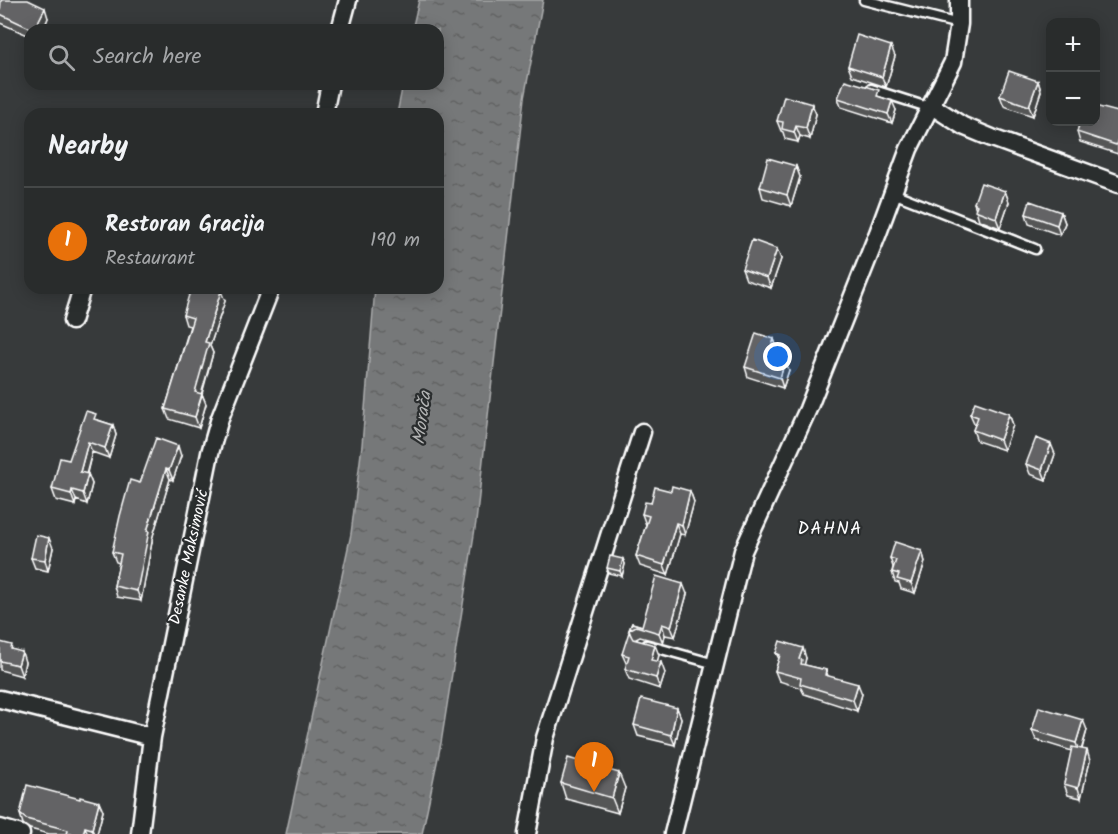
<!DOCTYPE html>
<meta charset="utf-8">
<style>
body{margin:0;font-family:Kalam,sans-serif;background:#353838;color:#f1f3f6}
.controls{position:absolute;right:18px;top:18px;display:grid;overflow:hidden;border-radius:12px;box-shadow:0 3px 15px #0003}
.controls button{width:54px;height:54px;display:grid;place-items:center;padding:0;border:0;border-bottom:2px solid #454848;background:#292c2c;color:#f1f3f6;font:30px sans-serif}
.you{position:absolute;left:778px;top:357px;width:21px;height:21px;margin:-15px;border:4px solid #fff;border-radius:50%;background:#1a73e8;box-shadow:0 0 0 9px #1a73e833}
.badge{display:grid;place-items:center;width:39px;height:39px;border-radius:50%;background:#ff9aa2;color:#fff;font-size:20px;font-weight:700}
.pin{position:absolute;translate:-50% -50px;filter:drop-shadow(0 2px 3px #0008)}
.pin::after{content:'';position:absolute;top:32px;width:21px;height:18px;background:inherit;clip-path:polygon(0 0,100% 0,50% 100%)}
.list{margin:0;padding:0;list-style:none}
h2{display:flex;justify-content:space-between;align-items:center;height:78px;margin:0;padding:0 24px;font-size:26px}
h2 small{font-size:20px;font-weight:400;color:#a5a7a9}
.list li{display:grid;grid-template-columns:39px 1fr auto;gap:18px;align-items:center;box-sizing:border-box;height:108px;padding:0 24px;border-top:2px solid #454848}
.list b{display:block;font-size:22px;white-space:nowrap}
.list p{margin:0;font-size:20px;white-space:nowrap;color:#a5a7a9}
.list em{font-size:20px;font-style:normal;color:#a5a7a9}
.icon{flex:none;width:33px;height:33px;fill:none;stroke:currentColor;stroke-width:2;stroke-linecap:round;stroke-linejoin:round}
.map{position:relative;flex:none;width:1118px;height:834px;overflow:hidden}
.search{position:absolute;background:#292c2c;box-shadow:0 3px 15px #0003;left:24px;top:24px;width:420px;height:66px;display:flex;align-items:center;gap:15px;box-sizing:border-box;padding:0 21px;border-radius:18px;color:#a5a7a9;font-size:22px}
.panel{position:absolute;background:#292c2c;box-shadow:0 3px 15px #0003;left:24px;top:108px;width:420px;height:186px;border-radius:18px}
.map>svg:first-child{display:block}
.water{fill:url(#water-ripples);stroke:#adaeaf;stroke-width:1.5}
.lines{fill:none;stroke-linecap:round;stroke-linejoin:round}
.lane-casing{stroke:#fff;stroke-width:13}
.street-casing{stroke:#fff;stroke-width:21}
.lane{stroke:#2a2d2e;stroke-width:8}
.street{stroke:#2a2d2e;stroke-width:16}
.wall{fill:#555657;stroke:#fff;stroke-width:1.5}
.shaded-wall{fill:#454647;stroke:#fff;stroke-width:1.5}
.building{fill:#636465;stroke:#fff;stroke-width:1.5}
.labels{text-anchor:middle;dominant-baseline:central;stroke-width:4.5;stroke-linejoin:round;paint-order:stroke}
.street-label{font-size:16px;fill:#fff;stroke:#2a2d2e}
.water-label{font-size:18px;font-style:italic;fill:#b4b5b5;stroke:#2a2d2e}
.neighbourhood-label{font-size:18px;letter-spacing:1.5px;fill:#fff;stroke:#2a2d2e}
</style>
<div class="map">
<svg width="1118" height="834" viewBox="0 0 1118 834">
<defs>
<pattern id="water-ripples" width="26" height="14" patternUnits="userSpaceOnUse" patternTransform="scale(1.5)"><rect width="26" height="14" fill="#767879"/><path d="M2 4q2-2 4 0t4 0M15 11q2-2 4 0t4 0" fill="none" stroke="#616262"/></pattern>
</defs>
<rect width="100%" height="100%" fill="#373a3b"/>
<filter id="ink" filterUnits="userSpaceOnUse"><feTurbulence type="fractalNoise" baseFrequency=".0167" numOctaves="2"/><feDisplacementMap in="SourceGraphic" scale="12" xChannelSelector="R" yChannelSelector="G"/><feConvolveMatrix kernelMatrix="1 2 1 2 8 2 1 2 1" color-interpolation-filters="sRGB"/></filter>
<g filter="url(#ink)">
<path class="water" d="M 419,0 L 543,0 L 524,98 L 476,522 L 441,743 L 422,834 L 286,834 L 351,534 L 362,445 L 375,288 L 438,288 L 438,114 L 397,114 L 403,84 L 438,84 L 438,30 L 412,30 Z"/>
<g class="lines">
<g class="lane-casing">
<path id="lane" d="M 864,0 L 959,24
M 871,89 L 921,105 L 931,106
M 893,193 L 1035,249
M 647,645 L 715,664"/>
</g>
<g class="street-casing">
<path id="street" d="M 340,30 L 348,0
M 932,106 L 963,126 L 992,138 L 1118,184
M 324,114 L 330,84
M 72,321 L 82,288
M 0,699 L 152,737
M 0,828 L 21,834
M 140,834 L 152,737 L 210,453 L 220,418 L 271,288
M 527,834 L 545,738 L 642,432
M 673,834 L 743,551 L 808,409 L 878,233 L 909,149 L 953,62 L 959,24 L 959,0"/>
</g>
<use href="#lane" class="lane"/>
<use href="#street" class="street"/>
</g>
<path class="wall" d="M 0,2 L 48,18 L 43,30 L 30,30 L 30,36 L 0,23 Z
M 895,56 L 886,87 L 852,76 L 848,66 Z
M 1038,81 L 1041,91 L 1033,116 L 1004,106 L 1000,96 Z
M 838,98 L 882,98 L 896,110 L 892,123 L 841,107 Z
M 1118,112 L 1118,154 L 1080,142 L 1077,132 L 1079,125 L 1072,123 L 1071,122 L 1095,122 Z
M 816,114 L 810,139 L 800,136 L 798,142 L 785,139 L 783,132 L 781,131 L 777,121 Z
M 796,166 L 800,177 L 791,206 L 763,198 L 760,187 Z
M 1005,191 L 1009,202 L 1000,228 L 979,220 L 974,203 Z
M 1061,212 L 1065,223 L 1060,235 L 1029,224 L 1026,214 Z
M 781,259 L 771,288 L 746,280 L 742,269 Z
M 225,301 L 210,346 L 213,353 L 202,394 L 206,404 L 199,428 L 169,419 L 165,409 L 190,326 L 186,325 L 183,315 Z
M 774,339 L 777,350 L 789,370 L 783,388 L 748,377 L 745,367 Z
M 970,414 L 1009,414 L 1013,425 L 1004,450 L 977,441 L 973,430 L 975,425 Z
M 98,420 L 113,425 L 116,435 L 109,458 L 92,452 L 87,473 L 88,474 L 92,484 L 87,504 L 76,500 L 75,505 L 56,500 L 52,489 L 69,460 Z
M 1055,454 L 1046,480 L 1030,474 L 1026,464 Z
M 181,456 L 173,480 L 170,479 L 152,539 L 152,542 L 141,601 L 117,597 L 114,586 L 119,563 L 116,562 L 112,552 L 140,483 Z
M 671,491 L 690,491 L 694,502 L 685,535 L 680,534 L 668,575 L 640,566 L 636,556 L 646,525 L 642,514 L 651,503 Z
M 53,548 L 48,571 L 35,568 L 31,558 Z
M 922,551 L 925,562 L 915,593 L 901,589 L 899,583 L 895,582 L 892,572 L 893,567 L 890,558 Z
M 623,559 L 625,564 L 622,576 L 609,573 L 607,568 Z
M 687,594 L 675,637 L 665,635 L 663,643 L 640,637 L 636,639 L 659,655 L 657,661 L 665,673 L 660,689 L 629,679 L 625,669 L 627,665 L 622,654 L 631,636 L 629,630 L 632,623 L 642,626 Z
M 0,642 L 14,650 L 25,662 L 22,676 L 0,670 Z
M 776,653 L 806,658 L 804,665 L 826,670 L 828,676 L 862,694 L 857,711 L 804,694 L 801,688 L 779,681 L 775,671 L 779,659 Z
M 677,708 L 681,718 L 675,745 L 638,736 L 634,725 Z
M 1032,730 L 1087,730 L 1082,749 L 1090,761 L 1081,798 L 1068,795 L 1064,784 L 1072,751 L 1036,740 Z
M 561,783 L 625,788 L 618,813 L 566,799 Z
M 103,811 L 97,834 L 49,834 L 30,829 L 23,824 L 20,814 Z"/>
<path class="shaded-wall" d="M 45,8 L 48,18 L 43,30 L 34,30 Z
M 891,46 L 895,56 L 886,87 L 882,77 Z
M 1038,81 L 1041,91 L 1033,116 L 1029,106 Z
M 892,101 L 896,110 L 892,123 L 888,114 Z
M 812,104 L 816,114 L 810,139 L 806,128 Z
M 796,126 L 800,136 L 798,142 L 794,132 Z
M 796,166 L 800,177 L 791,206 L 787,195 Z
M 1005,191 L 1009,202 L 1000,228 L 996,218 Z
M 1061,212 L 1065,223 L 1060,235 L 1057,225 Z
M 777,249 L 781,259 L 771,288 L 767,278 Z
M 221,291 L 225,301 L 210,346 L 213,353 L 199,402 L 195,392 L 205,342 Z
M 774,339 L 777,348 L 774,357 L 771,348 Z
M 779,350 L 783,360 L 777,358 Z
M 785,361 L 789,370 L 783,388 L 780,378 Z
M 202,394 L 206,404 L 199,428 L 195,417 Z
M 1009,414 L 1013,425 L 1004,450 L 1000,440 Z
M 113,425 L 116,435 L 109,458 L 105,448 Z
M 88,442 L 92,452 L 84,482 L 80,472 Z
M 1051,444 L 1055,454 L 1046,480 L 1042,470 Z
M 178,446 L 181,456 L 173,480 L 169,470 Z
M 166,469 L 170,479 L 152,539 L 152,542 L 141,601 L 137,591 L 147,531 Z
M 88,474 L 92,484 L 87,504 L 83,493 Z
M 72,490 L 76,500 L 75,505 L 71,494 Z
M 690,491 L 694,502 L 685,535 L 682,525 Z
M 676,523 L 680,534 L 668,575 L 664,565 Z
M 49,538 L 53,548 L 48,571 L 45,560 Z
M 922,551 L 925,562 L 915,593 L 911,583 Z
M 623,559 L 625,564 L 622,576 L 620,571 Z
M 683,584 L 687,594 L 675,637 L 671,627 Z
M 662,624 L 665,635 L 663,643 L 659,633 Z
M 655,645 L 659,655 L 655,670 L 651,660 Z
M 803,648 L 806,658 L 804,666 L 805,674 L 799,659 Z
M 22,652 L 25,662 L 22,676 L 18,665 Z
M 661,662 L 665,673 L 660,689 L 656,678 Z
M 858,684 L 862,694 L 857,711 L 853,700 Z
M 677,708 L 681,718 L 675,745 L 671,735 Z
M 1083,720 L 1087,730 L 1080,754 L 1076,743 Z
M 1087,750 L 1090,761 L 1081,798 L 1078,788 Z
M 619,773 L 625,788 L 618,813 L 612,798 Z
M 99,802 L 103,811 L 97,834 L 94,834 L 92,829 Z
M 85,827 L 88,834 L 83,834 Z"/>
<path class="building" d="M 1,0 L 28,0 L 45,8 L 34,30 L 0,14 Z
M 857,35 L 891,46 L 882,77 L 848,66 Z
M 1009,71 L 1038,81 L 1029,106 L 1000,96 Z
M 845,80 L 879,90 L 877,96 L 892,101 L 888,114 L 838,98 Z
M 784,96 L 812,104 L 806,128 L 796,126 L 794,132 L 782,129 L 783,122 L 777,121 Z
M 1095,106 L 1118,112 L 1118,139 L 1116,145 L 1077,132 L 1080,122 L 1095,122 Z
M 768,158 L 796,166 L 787,195 L 760,187 Z
M 981,183 L 1005,191 L 996,218 L 975,210 L 977,205 L 974,203 Z
M 1030,201 L 1061,212 L 1057,225 L 1026,214 Z
M 752,240 L 777,249 L 767,278 L 742,269 Z
M 191,288 L 212,288 L 221,291 L 205,342 L 209,343 L 195,392 L 202,394 L 195,417 L 165,409 L 193,318 L 183,315 Z
M 756,333 L 774,339 L 771,348 L 779,350 L 777,358 L 785,361 L 780,378 L 745,367 Z
M 975,402 L 1009,414 L 1000,440 L 973,430 L 978,417 L 970,414 Z
M 86,411 L 96,414 L 94,419 L 113,425 L 105,448 L 88,442 L 80,472 L 88,474 L 83,493 L 72,490 L 71,494 L 52,489 L 60,458 L 69,460 Z
M 156,438 L 178,446 L 169,470 L 166,469 L 147,531 L 149,531 L 137,591 L 114,586 L 121,554 L 112,552 L 120,516 L 130,480 L 140,483 Z
M 1036,438 L 1051,444 L 1042,470 L 1026,464 Z
M 672,486 L 690,491 L 682,525 L 676,523 L 664,565 L 636,556 L 649,516 L 642,514 L 645,502 L 651,503 L 655,487 L 671,491 Z
M 36,535 L 49,538 L 45,560 L 31,558 Z
M 895,542 L 922,551 L 911,583 L 897,579 L 899,574 L 892,572 L 896,560 L 890,558 Z
M 610,556 L 623,559 L 620,571 L 607,568 Z
M 656,576 L 683,584 L 671,627 L 662,624 L 659,633 L 636,626 L 629,630 L 632,623 L 642,626 Z
M 629,632 L 633,639 L 655,645 L 651,660 L 661,662 L 656,678 L 625,669 L 629,656 L 622,654 Z
M 780,641 L 803,648 L 799,659 L 802,660 L 801,664 L 826,670 L 825,675 L 858,684 L 853,700 L 800,684 L 801,678 L 775,671 L 780,655 L 776,653 Z
M 0,642 L 12,645 L 11,649 L 22,652 L 18,665 L 0,661 Z
M 641,699 L 677,708 L 671,735 L 634,725 Z
M 1039,707 L 1083,720 L 1076,743 L 1032,730 Z
M 1072,747 L 1087,750 L 1078,788 L 1064,784 Z
M 568,758 L 619,773 L 612,798 L 561,783 Z
M 27,785 L 80,799 L 80,797 L 99,802 L 92,829 L 85,827 L 83,834 L 67,834 L 68,830 L 26,819 L 20,814 Z"/>
</g>
<g class="labels">
<g class="street-label">
<text transform="translate(189 557) rotate(-78)">Desanke Maksimović</text>
</g>
<g class="water-label">
<text transform="translate(423 418) rotate(-83)">Morača</text>
</g>
<g class="neighbourhood-label">
<text x="830" y="529">DAHNA</text>
</g>
</g>
</svg>
<div class="controls">
<button>+</button>
<button>−</button>
</div>
<div class="you"></div>
<div class="pin badge" style="left:594px;top:792px;background:#e8710a">1</div>
<div class="search"><svg class="icon" aria-label="search" viewBox="0 0 24 24"><circle cx="10" cy="10" r="6"/><path d="M15 15l6 6"/></svg>Search here</div>
<section class="panel">
<h2>Nearby<small></small></h2>
<ul class="list">
<li><span class="badge" style="background:#e8710a">1</span><div><b>Restoran Gracija</b><p>Restaurant</p></div><em>190 m</em></li>
</ul>
</section>
</div>
